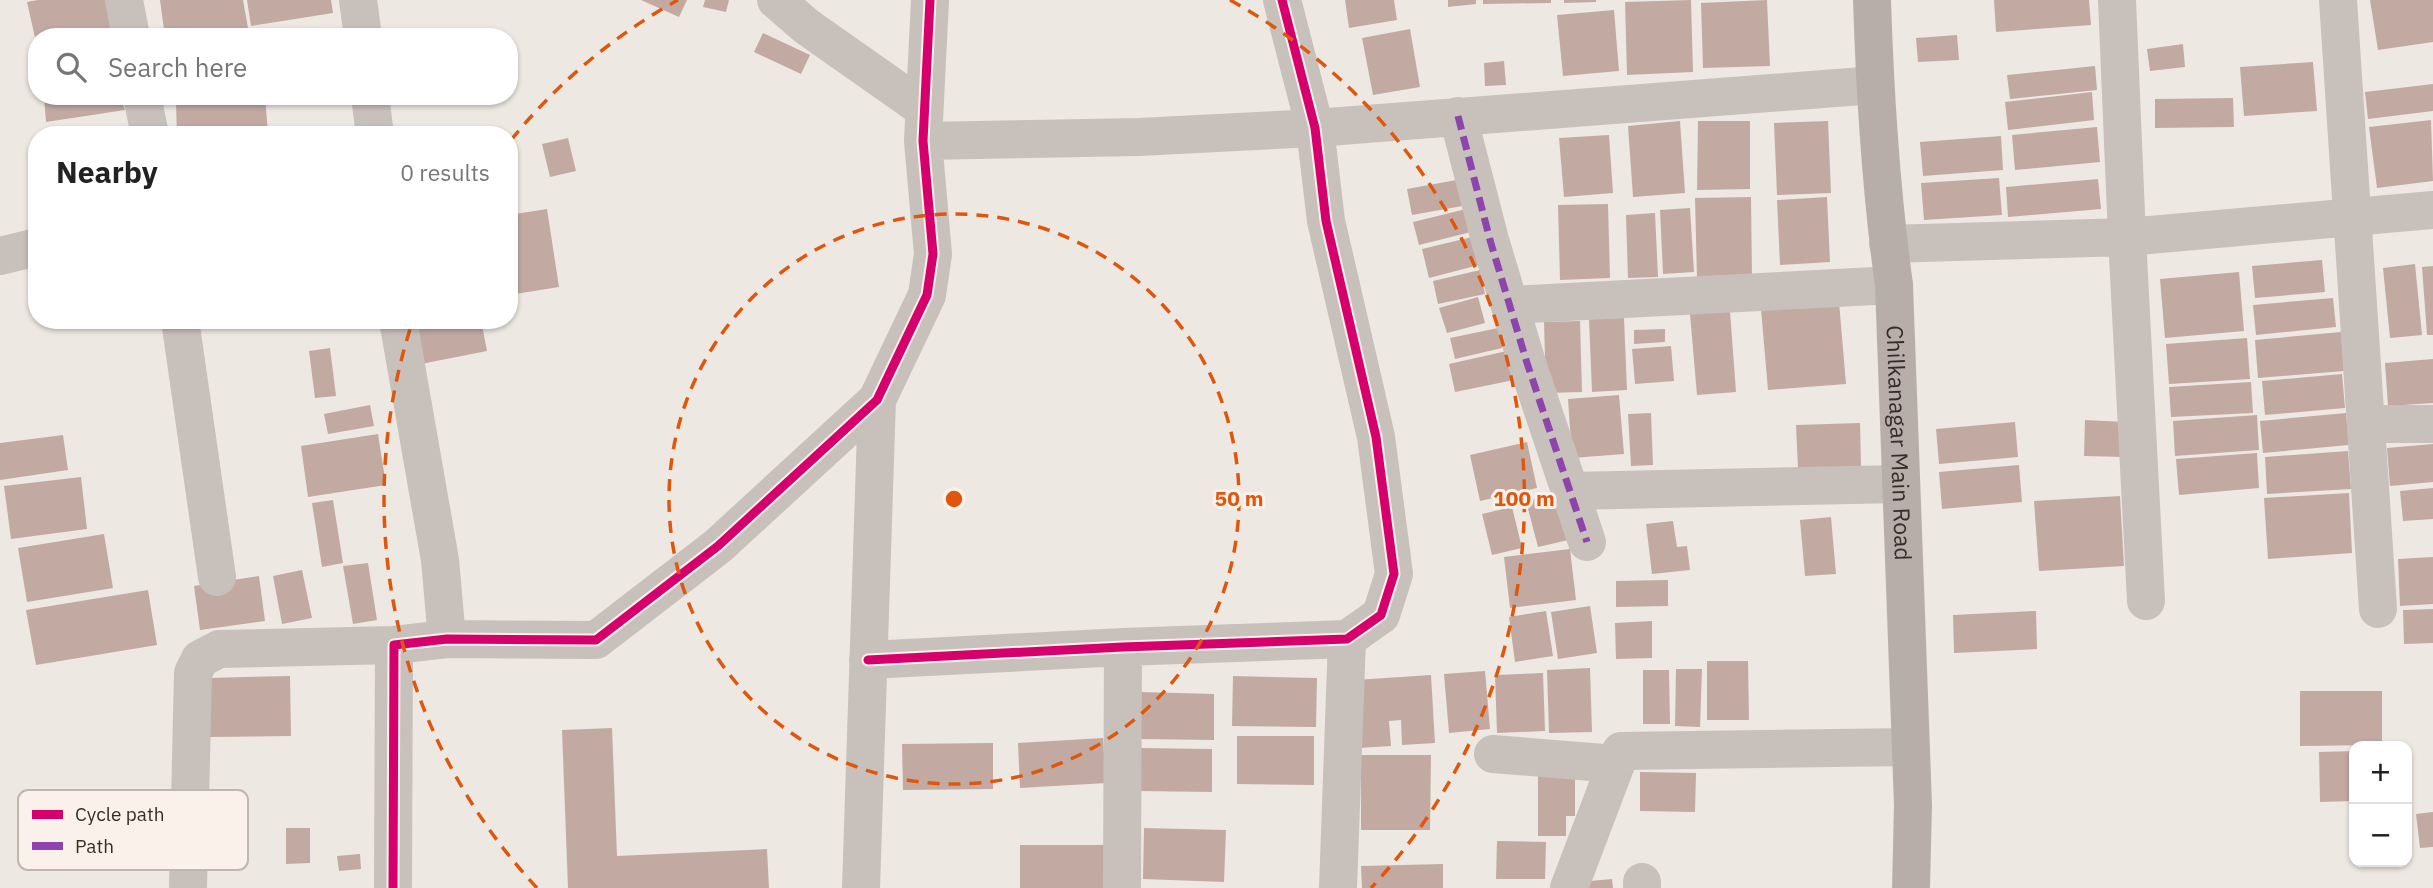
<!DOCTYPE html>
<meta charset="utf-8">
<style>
body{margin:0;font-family:"IBM Plex Sans",sans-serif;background:#f2f2f2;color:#222}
.controls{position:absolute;right:21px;bottom:21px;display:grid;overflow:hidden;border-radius:14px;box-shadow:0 2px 5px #0004}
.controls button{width:63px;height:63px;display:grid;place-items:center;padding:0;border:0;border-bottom:2px solid #e0e0e0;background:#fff;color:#222;font:35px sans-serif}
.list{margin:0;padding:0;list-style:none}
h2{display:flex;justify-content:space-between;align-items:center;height:91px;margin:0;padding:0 28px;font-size:30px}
h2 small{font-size:23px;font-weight:400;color:#767676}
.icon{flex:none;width:38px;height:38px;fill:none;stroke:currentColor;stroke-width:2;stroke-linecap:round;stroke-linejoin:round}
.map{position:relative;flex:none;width:2433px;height:888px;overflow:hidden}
.search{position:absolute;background:#fff;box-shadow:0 2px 5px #0004;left:28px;top:28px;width:490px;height:77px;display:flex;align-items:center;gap:18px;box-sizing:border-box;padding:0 24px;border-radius:28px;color:#767676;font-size:26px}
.panel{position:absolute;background:#fff;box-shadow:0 2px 5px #0004;left:28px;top:126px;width:490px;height:203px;border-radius:28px}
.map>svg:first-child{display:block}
.building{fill:#c2aaa3}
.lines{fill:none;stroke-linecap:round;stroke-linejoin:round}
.minor{stroke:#c8c0bb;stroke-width:38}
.major{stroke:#b7aeaa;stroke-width:38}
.quiet{stroke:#8e44ad;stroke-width:7;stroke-dasharray:14 7;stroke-linecap:butt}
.cycleway-casing{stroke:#faf1ea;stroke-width:13}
.cycleway{stroke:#d6006c;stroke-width:9}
.ring{fill:none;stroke:#df570d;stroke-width:3.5;stroke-dasharray:12 9}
.labels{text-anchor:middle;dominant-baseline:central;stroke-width:6;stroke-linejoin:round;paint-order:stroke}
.street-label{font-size:23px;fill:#382c29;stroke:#faf1ea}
.key{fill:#faf1ea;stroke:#c0b6b0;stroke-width:2}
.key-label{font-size:19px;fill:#382c29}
.centre{fill:#df570d;stroke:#faf1ea;stroke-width:3.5}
.ring-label{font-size:21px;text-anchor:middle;font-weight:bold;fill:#df570d;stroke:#faf1ea;stroke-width:6;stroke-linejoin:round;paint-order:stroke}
</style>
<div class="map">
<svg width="2433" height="888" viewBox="0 0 2433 888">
<rect width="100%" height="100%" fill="#eee8e2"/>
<path class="building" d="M 38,0 L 107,0 L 111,30 L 65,37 L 37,37 L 36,42 L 27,2 Z
M 160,0 L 243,0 L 248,28 L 194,37 L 165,37 Z
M 247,0 L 331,0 L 333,13 L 251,26 Z
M 641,0 L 687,0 L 679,17 Z
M 705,0 L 729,0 L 726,12 L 703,7 Z
M 1345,0 L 1394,0 L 1397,20 L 1349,28 Z
M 1448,0 L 1476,0 L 1476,4 L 1448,7 Z
M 1483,0 L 1551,0 L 1551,3 L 1483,4 Z
M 1564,0 L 1596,0 L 1596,2 L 1564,3 Z
M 1691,0 L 1693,72 L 1627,75 L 1625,2 Z
M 1767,0 L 1770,66 L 1703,68 L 1701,3 Z
M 1994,0 L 2089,0 L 2091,25 L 1996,32 Z
M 2370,0 L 2433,0 L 2433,42 L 2378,50 Z
M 1614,10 L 1619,71 L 1563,76 L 1557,15 Z
M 1410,29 L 1420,87 L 1373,95 L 1362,38 Z
M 763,33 L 810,55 L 801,74 L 754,52 Z
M 1957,35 L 1959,60 L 1918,62 L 1916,38 Z
M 2183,44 L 2185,67 L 2150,71 L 2147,49 Z
M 1504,61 L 1506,85 L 1485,86 L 1484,63 Z
M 2313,62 L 2317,111 L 2244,116 L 2240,67 Z
M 2095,66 L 2097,90 L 2010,99 L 2007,75 Z
M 2433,84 L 2433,111 L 2368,119 L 2365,92 Z
M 2092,92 L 2094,120 L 2008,130 L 2005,102 Z
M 44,96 L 120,96 L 125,110 L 46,122 Z
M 242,96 L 265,96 L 268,133 L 177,135 L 176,105 Z
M 2233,98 L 2234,127 L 2155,128 L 2155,99 Z
M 2431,120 L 2433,181 L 2377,188 L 2369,127 Z
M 1680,121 L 1685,193 L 1633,197 L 1628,126 Z
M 1698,121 L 1750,121 L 1750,189 L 1697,190 Z
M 1828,121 L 1831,193 L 1777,195 L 1774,123 Z
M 2097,127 L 2100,162 L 2015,170 L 2012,135 Z
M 1609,135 L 1613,193 L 1564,197 L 1559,138 Z
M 2001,136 L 2003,170 L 1923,176 L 1920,142 Z
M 568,138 L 576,171 L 550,177 L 542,144 Z
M 1999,178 L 2002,215 L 1924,220 L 1921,183 Z
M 1462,179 L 1468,205 L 1412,215 L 1407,189 Z
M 2098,179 L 2101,209 L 2008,217 L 2006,187 Z
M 1751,197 L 1752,277 L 1697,278 L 1695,198 Z
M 1827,197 L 1830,262 L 1780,265 L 1777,200 Z
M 1608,204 L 1610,278 L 1560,280 L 1558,205 Z
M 1690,208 L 1694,272 L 1663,274 L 1660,210 Z
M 547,209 L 559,287 L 509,295 L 509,215 Z
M 1466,209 L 1471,232 L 1419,245 L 1413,222 Z
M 1655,213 L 1658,277 L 1628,278 L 1626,215 Z
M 1472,237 L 1479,265 L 1429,278 L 1422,249 Z
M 2322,260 L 2325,292 L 2255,298 L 2252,266 Z
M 2415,264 L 2422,335 L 2390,338 L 2383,268 Z
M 2433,266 L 2433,335 L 2427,335 L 2422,267 Z
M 1480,270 L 1485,294 L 1438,304 L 1433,281 Z
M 2239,272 L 2244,331 L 2165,338 L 2160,279 Z
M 1478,297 L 1485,323 L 1447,333 L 1439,308 Z
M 2333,298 L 2336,327 L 2256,335 L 2253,305 Z
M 1839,302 L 1846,384 L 1768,390 L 1761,309 Z
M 1730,311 L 1736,392 L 1697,395 L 1690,314 Z
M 1624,318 L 1627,390 L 1592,392 L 1589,319 Z
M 413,320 L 481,320 L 487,351 L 421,364 Z
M 1580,321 L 1582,392 L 1546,393 L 1544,322 Z
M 1498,328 L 1502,348 L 1455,359 L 1450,338 Z
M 1665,329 L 1665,342 L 1634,344 L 1634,330 Z
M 2341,332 L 2344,371 L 2258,378 L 2255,340 Z
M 2247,338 L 2250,379 L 2169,384 L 2166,344 Z
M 1671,346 L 1674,381 L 1635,384 L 1632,349 Z
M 330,348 L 336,396 L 315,398 L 309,351 Z
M 1507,351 L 1514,380 L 1455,392 L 1449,364 Z
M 2433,359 L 2433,403 L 2388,406 L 2385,363 Z
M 2342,374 L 2345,408 L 2265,415 L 2262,381 Z
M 2251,382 L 2253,413 L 2171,417 L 2169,387 Z
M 1619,395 L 1624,454 L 1572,458 L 1568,399 Z
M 370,405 L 374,426 L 328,434 L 324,414 Z
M 1651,413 L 1653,465 L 1631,466 L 1628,414 Z
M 2346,413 L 2349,445 L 2263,453 L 2260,421 Z
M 2257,415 L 2259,450 L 2175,456 L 2173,421 Z
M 2085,420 L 2125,422 L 2124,457 L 2084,456 Z
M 2015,422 L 2018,457 L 1939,464 L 1936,429 Z
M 1860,423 L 1861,467 L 1798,469 L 1796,425 Z
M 378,434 L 386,485 L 308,497 L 301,446 Z
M 63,435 L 68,470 L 0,480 L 0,443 Z
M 1527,442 L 1537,488 L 1480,501 L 1470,455 Z
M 2433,444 L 2433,482 L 2390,486 L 2387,448 Z
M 2348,451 L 2351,489 L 2267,494 L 2265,457 Z
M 2257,453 L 2259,488 L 2179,495 L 2176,459 Z
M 2019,465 L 2022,502 L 1942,509 L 1939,472 Z
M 81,477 L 87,529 L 11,539 L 4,486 Z
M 2433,488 L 2433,519 L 2403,521 L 2400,491 Z
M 1561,492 L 1573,539 L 1538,547 L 1526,501 Z
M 2349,493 L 2352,553 L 2268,559 L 2264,498 Z
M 2120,496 L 2124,566 L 2039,571 L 2034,501 Z
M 333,500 L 343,563 L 322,567 L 312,503 Z
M 1512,507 L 1522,548 L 1492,555 L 1482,514 Z
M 1831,517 L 1836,574 L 1805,576 L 1800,520 Z
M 1673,521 L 1677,547 L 1687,546 L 1690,570 L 1652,574 L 1646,524 Z
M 104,534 L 113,588 L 27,602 L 18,548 Z
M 1570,549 L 1576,600 L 1510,608 L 1504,557 Z
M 2433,557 L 2433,604 L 2400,606 L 2398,559 Z
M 368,563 L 377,620 L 353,624 L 343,566 Z
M 302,570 L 312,618 L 282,624 L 273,576 Z
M 259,576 L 265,621 L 200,630 L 194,586 Z
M 1668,580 L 1668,606 L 1616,607 L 1616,581 Z
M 148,590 L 157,645 L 36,665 L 26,610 Z
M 1590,606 L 1597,653 L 1558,659 L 1551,612 Z
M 2433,609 L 2433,643 L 2404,644 L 2403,610 Z
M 1546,611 L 1553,656 L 1515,662 L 1509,617 Z
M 2036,611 L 2037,649 L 1954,653 L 1953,615 Z
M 1652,621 L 1652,658 L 1616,659 L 1615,623 Z
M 1707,661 L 1748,661 L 1749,720 L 1707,720 Z
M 1590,668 L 1592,732 L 1549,733 L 1547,670 Z
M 1676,669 L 1702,669 L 1700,727 L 1675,726 Z
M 1643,670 L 1669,670 L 1670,724 L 1643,724 Z
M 1485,671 L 1490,729 L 1449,733 L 1444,674 Z
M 1543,673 L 1545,731 L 1497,733 L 1495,675 Z
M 1431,675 L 1435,743 L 1402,745 L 1401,720 L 1389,721 L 1391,746 L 1359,748 L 1355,680 Z
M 290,676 L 291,736 L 209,737 L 207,678 Z
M 1233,676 L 1317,678 L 1316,727 L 1232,726 Z
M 2300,691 L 2382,691 L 2382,745 L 2300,746 Z
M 1140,692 L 1214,694 L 1214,740 L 1139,739 Z
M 612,728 L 617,856 L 767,849 L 769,888 L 568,888 L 562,730 Z
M 1237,736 L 1314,736 L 1314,785 L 1237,784 Z
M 1103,738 L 1106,783 L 1020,788 L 1018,743 Z
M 993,743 L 993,789 L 903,790 L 902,744 Z
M 1139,748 L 1212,749 L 1212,792 L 1138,791 Z
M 2354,751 L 2354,801 L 2320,802 L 2319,752 Z
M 1361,755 L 1431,755 L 1430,830 L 1361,830 Z
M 1640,772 L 1696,773 L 1695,812 L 1640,811 Z
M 1538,773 L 1575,773 L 1575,816 L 1566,816 L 1566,836 L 1538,836 Z
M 2433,812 L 2433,847 L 2420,848 L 2416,814 Z
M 286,828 L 310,828 L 310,863 L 286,864 Z
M 1144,828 L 1226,830 L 1224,882 L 1143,879 Z
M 1497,841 L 1546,842 L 1545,879 L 1496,879 Z
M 1020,845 L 1113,845 L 1114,888 L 1020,888 Z
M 360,854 L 361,869 L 339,871 L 337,856 Z
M 1443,864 L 1443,888 L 1362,888 L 1361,866 Z
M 1612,879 L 1613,888 L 1580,888 L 1579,882 Z"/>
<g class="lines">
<path class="minor" d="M 124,0 L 131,37
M 358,0 L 363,37
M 776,0 L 806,26 L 924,109
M 2117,0 L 2127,237 L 2146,601
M 2338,0 L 2378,609
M 142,96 L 150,135
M 370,96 L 375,135
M 1458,116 L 1490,240 L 1527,363 L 1587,542
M 923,141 L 1139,137 L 1315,128 L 1875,85
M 1888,244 L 2127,237 L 2433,210
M 0,256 L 37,247
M 1510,305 L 1894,285
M 180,320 L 217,577
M 398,320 L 440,560 L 447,639
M 2366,424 L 2433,424
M 1570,491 L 1901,484
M 868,660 L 1123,647 L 1347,639 L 1381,615 L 1394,574 L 1376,437 L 1326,221 L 1315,128 L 1282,0
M 1493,754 L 1616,764
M 188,888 L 193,673 L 200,659 L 219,649 L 394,645
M 393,888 L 394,645 L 447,639 L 596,640 L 718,546 L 877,400 L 927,295 L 933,254 L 923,141 L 930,0
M 861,888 L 877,400
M 1122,888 L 1123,647
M 1338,888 L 1347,639
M 1569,888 L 1621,751 L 1910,747
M 1642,888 L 1642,882"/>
<path class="major" id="s1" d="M 1872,0 C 1875,95 1881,191 1894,285 L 1913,805 L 1911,888"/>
<path class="quiet" d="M 1458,116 L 1490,240 L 1527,363 L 1587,542"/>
<g class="cycleway-casing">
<path id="cycleway" d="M 868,660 L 1123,647 L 1347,639 L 1381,615 L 1394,574 L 1376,437 L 1326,221 L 1315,128 L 1282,0
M 393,888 L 394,645 L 447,639 L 596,640 L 718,546 L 877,400 L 927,295 L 933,254 L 923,141 L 930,0"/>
</g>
<use href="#cycleway" class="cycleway"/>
</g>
<g class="ring">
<circle cx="954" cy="499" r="285"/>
<path d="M537 888A570 570 0 0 1 412 323M511 140A570 570 0 0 1 678 0M1230 0A570 570 0 0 1 1371 888"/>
</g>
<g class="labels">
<g class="street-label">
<text stroke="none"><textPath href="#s1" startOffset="444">Chilkanagar Main Road</textPath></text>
</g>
</g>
<rect x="18" y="790" width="230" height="80" rx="10" class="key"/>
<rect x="32" y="810" width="31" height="9" fill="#d6006c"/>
<rect x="32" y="842" width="31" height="8" fill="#8e44ad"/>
<g class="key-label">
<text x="75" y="821">Cycle path</text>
<text x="75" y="853">Path</text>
</g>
<circle cx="954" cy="499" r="10" class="centre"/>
<g class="ring-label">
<text x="1239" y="506">50 m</text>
<text x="1524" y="506">100 m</text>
</g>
</svg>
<div class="controls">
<button>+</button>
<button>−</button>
</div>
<div class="search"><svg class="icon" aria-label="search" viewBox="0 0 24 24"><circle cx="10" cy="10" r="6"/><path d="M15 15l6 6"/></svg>Search here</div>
<section class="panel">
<h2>Nearby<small>0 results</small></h2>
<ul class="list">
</ul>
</section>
</div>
